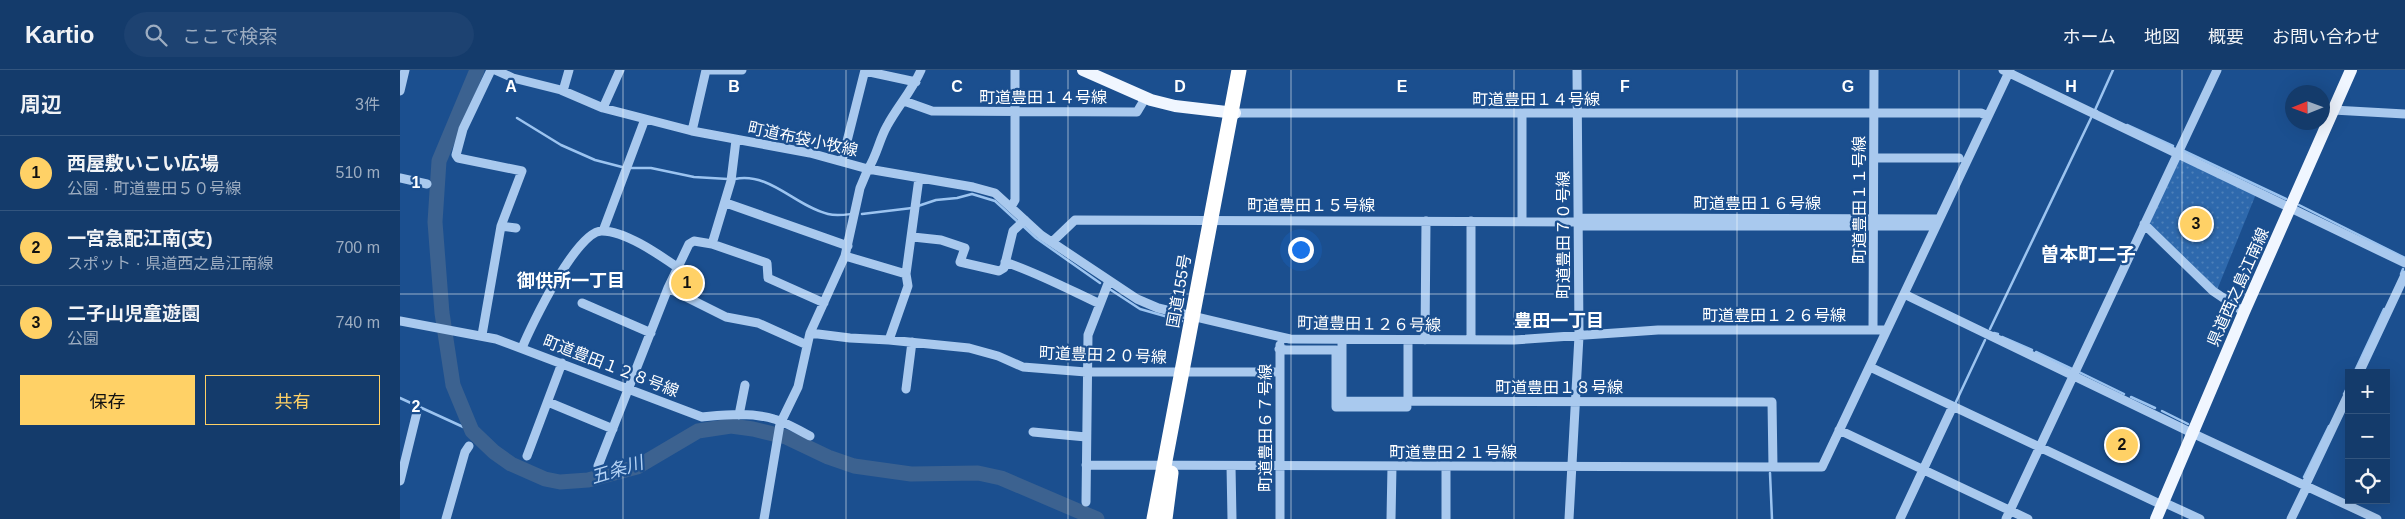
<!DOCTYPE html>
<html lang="ja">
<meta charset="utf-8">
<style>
body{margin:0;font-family:Helvetica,"Noto Sans JP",sans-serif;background:#1d4271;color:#f1f3f6}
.controls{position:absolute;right:15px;bottom:15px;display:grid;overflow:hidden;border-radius:0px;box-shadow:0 5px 20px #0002}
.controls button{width:45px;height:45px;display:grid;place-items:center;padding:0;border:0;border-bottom:1px solid #33557e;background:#143b6b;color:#f1f3f6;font:25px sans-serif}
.compass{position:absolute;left:1885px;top:15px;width:45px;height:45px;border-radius:50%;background:#143b6b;box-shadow:0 5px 20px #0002;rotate:269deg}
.you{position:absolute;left:900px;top:179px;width:18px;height:18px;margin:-12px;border:4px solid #fff;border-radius:50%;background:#1a73e8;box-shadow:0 0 0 8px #1a73e833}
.badge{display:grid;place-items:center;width:32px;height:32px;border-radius:50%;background:#ffd166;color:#111;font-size:16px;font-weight:700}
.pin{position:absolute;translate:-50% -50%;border:2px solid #fff;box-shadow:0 1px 5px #0006}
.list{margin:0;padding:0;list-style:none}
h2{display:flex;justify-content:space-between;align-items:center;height:65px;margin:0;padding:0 20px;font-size:21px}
h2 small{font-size:16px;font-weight:400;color:#9dadc1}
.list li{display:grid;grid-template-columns:32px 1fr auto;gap:15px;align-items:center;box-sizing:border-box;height:75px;padding:0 20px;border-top:1px solid #33557e}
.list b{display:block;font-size:19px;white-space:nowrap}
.list p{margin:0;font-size:16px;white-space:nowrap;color:#9dadc1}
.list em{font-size:16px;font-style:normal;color:#9dadc1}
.actions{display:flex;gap:10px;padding:15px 20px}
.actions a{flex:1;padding:11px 0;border:1px solid #ffd166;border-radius:0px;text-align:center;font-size:18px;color:#ffd166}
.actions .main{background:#ffd166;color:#111}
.icon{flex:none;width:28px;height:28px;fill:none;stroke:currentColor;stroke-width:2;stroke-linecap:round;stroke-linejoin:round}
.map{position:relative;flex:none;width:2005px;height:449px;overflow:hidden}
header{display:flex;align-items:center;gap:30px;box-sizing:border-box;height:70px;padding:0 25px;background:#143b6b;border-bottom:1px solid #33557e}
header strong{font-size:24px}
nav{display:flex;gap:28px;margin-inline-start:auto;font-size:18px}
.search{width:350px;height:45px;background:#1d4271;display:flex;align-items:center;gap:12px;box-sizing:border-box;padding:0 18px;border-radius:28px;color:#9dadc1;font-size:19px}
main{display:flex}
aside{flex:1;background:#143b6b}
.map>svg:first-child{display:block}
.grass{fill:url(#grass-dots)}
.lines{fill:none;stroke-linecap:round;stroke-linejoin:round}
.stream{stroke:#9cc4f0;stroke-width:2.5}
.river{stroke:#3c6290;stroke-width:15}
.minor{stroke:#a9c9ee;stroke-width:9}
.major{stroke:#f0f6ff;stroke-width:12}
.highway{stroke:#fff;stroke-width:15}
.grid{fill:none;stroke:#fff;stroke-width:1;stroke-opacity:0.55}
.labels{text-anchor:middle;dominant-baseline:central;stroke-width:4.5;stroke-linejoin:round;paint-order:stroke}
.street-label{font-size:16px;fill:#fff;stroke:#1b4f8f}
.neighbourhood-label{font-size:18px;font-weight:bold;fill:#fff;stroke:#1b4f8f}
.water-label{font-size:18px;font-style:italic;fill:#b5d3f5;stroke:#1b4f8f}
.quarter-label{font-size:19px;font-weight:bold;fill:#fff;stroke:#1b4f8f}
.grid-label{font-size:16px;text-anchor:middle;font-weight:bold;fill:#fff;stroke:#1b4f8f;stroke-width:4.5;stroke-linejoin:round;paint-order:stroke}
</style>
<header>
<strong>Kartio</strong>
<div class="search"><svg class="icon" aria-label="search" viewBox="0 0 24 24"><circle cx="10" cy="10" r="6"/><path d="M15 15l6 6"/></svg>ここで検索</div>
<nav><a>ホーム</a><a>地図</a><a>概要</a><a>お問い合わせ</a></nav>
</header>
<main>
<aside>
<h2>周辺<small>3件</small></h2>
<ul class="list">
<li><span class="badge">1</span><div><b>西屋敷いこい広場</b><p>公園 · 町道豊田５０号線</p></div><em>510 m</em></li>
<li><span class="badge">2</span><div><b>一宮急配江南(支)</b><p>スポット · 県道西之島江南線</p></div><em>700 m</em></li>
<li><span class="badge">3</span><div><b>二子山児童遊園</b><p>公園</p></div><em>740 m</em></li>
</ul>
<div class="actions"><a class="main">保存</a><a>共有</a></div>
</aside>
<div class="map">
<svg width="2005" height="449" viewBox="0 0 2005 449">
<defs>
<pattern id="grass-dots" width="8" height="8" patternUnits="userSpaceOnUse" patternTransform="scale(1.25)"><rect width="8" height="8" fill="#2e69ad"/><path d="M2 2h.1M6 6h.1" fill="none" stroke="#4d80b9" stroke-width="1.8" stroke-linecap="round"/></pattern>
</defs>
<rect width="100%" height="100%" fill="#1b4f8f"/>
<path class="grass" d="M 1782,89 L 1856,124 L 1817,220 L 1750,155 L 1749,152 L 1779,90 Z
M 279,201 L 300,210 L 293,229 L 273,216 Z"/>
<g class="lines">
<path class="stream" d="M 1697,41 L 1695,40 L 1713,0
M 117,48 L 161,75 L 195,90 L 222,97
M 1727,55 L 1773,76
M 1784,81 L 1886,129
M 229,98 L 251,98 L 294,107 L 328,109
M 335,109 C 370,102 395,136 428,144 C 436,146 443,145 451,144
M 1899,135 L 2005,188
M 518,136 L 536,130 L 557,128 L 572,124 L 595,131 L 618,152
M 462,144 L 512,138
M 623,156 L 636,168 L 700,213
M 2001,204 L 2003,199
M 711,220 L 740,239 L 782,251
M 1590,259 L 1691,48
M 1594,263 L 1598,264
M 1602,267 L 1632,280
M 1636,282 L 1672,299
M 1679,302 L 1724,324
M 1954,303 L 1984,239
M 1944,324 L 1949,314
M 1731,327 L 1755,338
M 0,328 L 72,361
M 1555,334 L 1585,270
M 1762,341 L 1788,354
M 1370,403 L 1372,449
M 1904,407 L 1929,356"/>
<path class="river" d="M 77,0 L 39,91 L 35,152 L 42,243 L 53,315 L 72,361 L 94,382 L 111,394 L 145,409 L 160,412 L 188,410 L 237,397 L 298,361 L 331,356 L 353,359 L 386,367 L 428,387 L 454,396 L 511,404 L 578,403 L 601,408 L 697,449"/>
<path class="minor" d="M 95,0 L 113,8 L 161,20 L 203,38 L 292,61
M 306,0 L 292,61 L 410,83 L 468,99 L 460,118 L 445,186 L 410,263 L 398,317 L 380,354 L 364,449
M 306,0 L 342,0
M 521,0 C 512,21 497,37 487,56 C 479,70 477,85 468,99 L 573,117 L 595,123 L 641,165 L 737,229 L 758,238 L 890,269 L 1114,270 L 1258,260 L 1486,260
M 1603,0 L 2005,193
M 465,1 L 516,12
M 0,21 L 5,0
M 163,21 L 169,0
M 504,31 L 532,41 L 737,42 L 746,27
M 203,38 L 220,0
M 1933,40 L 2005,44
M 835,43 L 1581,43 L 1588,46
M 336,70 L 331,111 L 312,174 L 367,193 L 368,208 L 424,233
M 1474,88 L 1559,88
M 442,91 L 465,0
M 0,108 L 27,114
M 326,133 L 448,176
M 611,137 L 615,130 L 615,0
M 1178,148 L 1539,149
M 1122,151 L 1122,44
M 1744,154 L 1813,221 L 1844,242
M 101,156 L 116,158
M 1178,156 L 1536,156
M 203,161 L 245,49
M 513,167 L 541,170 L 565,178 L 560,192 L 599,201 L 604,198 L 613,161 L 625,150
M 652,172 L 675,150 L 1178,152
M 312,174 L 294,171 L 289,174 L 268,218 L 326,247 L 358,253 L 407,275
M 445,186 L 506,204 L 519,108
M 605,192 C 638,203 668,219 700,234
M 1504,224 L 1792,363 L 1977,449
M 182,233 L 251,263
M 0,251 L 96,269 L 302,347 C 325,345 351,342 374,349 C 386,352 398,360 410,366
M 1473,260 L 1474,0
M 410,263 L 450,268 L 489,270 L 569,278 L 598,286 L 623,297 L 686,302 L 879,302
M 82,265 L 101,156 L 122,101 L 58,88 L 56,85 L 63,59 L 91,0
M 489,270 L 508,216 L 506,204
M 942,270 L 942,331 L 1372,332 L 1373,397
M 1008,270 L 1008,331
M 1025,270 L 1026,151
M 1071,270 L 1071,151
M 880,275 L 880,449
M 122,278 C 131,256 177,160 202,161 C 225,161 258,184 277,197
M 879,279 L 886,280 L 936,280 L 936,337 L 1007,337
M 1470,297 L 1762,435
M 1959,303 L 2005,205
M 506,319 L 512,272
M 148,332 L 213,359
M 339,345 L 345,315
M 1439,360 L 1628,449
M 633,362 L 686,367
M 127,386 L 162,293
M 686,395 L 1422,397 L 1610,0
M 198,396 L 268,218
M 831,396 L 832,449
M 1046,397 L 1046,449
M 0,411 L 17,342
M 1905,416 L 1949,323
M 686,432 L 688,265 L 709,211
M 1763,432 L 1800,449
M 46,449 L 65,382 L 69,376
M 991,449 L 992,396
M 1169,449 L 1179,266 L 1177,0
M 1500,449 L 1553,336
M 1606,449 L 1817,0
M 1891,449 L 1907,416"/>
<path class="major" d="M 683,0 L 751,30 L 775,36 L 835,43
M 1756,449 L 1844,242 L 1951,0"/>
<path class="highway" d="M 754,449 L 839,0
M 765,449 L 771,403"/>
</g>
<path class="grid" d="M 223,0 L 223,449M 446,0 L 446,449M 668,0 L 668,449M 891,0 L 891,449M 1114,0 L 1114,449M 1337,0 L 1337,449M 1559,0 L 1559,449M 1782,0 L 1782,449M 0,224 L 2005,224"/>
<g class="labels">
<g class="street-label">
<text x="643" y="27">町道豊田１４号線</text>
<text x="1136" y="29">町道豊田１４号線</text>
<text transform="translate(403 69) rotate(12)">町道布袋小牧線</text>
<text transform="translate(1459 130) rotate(-90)">町道豊田１１号線</text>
<text x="1357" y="133">町道豊田１６号線</text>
<text x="911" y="135">町道豊田１５号線</text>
<text transform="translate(1163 165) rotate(-90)">町道豊田７０号線</text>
<text transform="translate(1838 217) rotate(-66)">県道西之島江南線</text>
<text transform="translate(779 221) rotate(-80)">国道155号</text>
<text x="1374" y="245">町道豊田１２６号線</text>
<text transform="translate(969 254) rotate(1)">町道豊田１２６号線</text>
<text transform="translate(703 285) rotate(2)">町道豊田２０号線</text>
<text transform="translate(211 296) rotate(21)">町道豊田１２８号線</text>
<text x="1159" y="317">町道豊田１８号線</text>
<text transform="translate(865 358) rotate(-90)">町道豊田６７号線</text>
<text x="1053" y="382">町道豊田２１号線</text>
</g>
<g class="neighbourhood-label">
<text x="171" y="211">御供所一丁目</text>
<text x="1159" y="251">豊田一丁目</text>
</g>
<g class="water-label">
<text transform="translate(217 400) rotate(-17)">五条川</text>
</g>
<g class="quarter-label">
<text x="1688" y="184">曽本町二子</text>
</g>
</g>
<g class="grid-label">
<text x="111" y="22">A</text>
<text x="334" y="22">B</text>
<text x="557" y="22">C</text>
<text x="780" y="22">D</text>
<text x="1002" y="22">E</text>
<text x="1225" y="22">F</text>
<text x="1448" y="22">G</text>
<text x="1671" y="22">H</text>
<text x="16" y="118">1</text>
<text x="16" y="342">2</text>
</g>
</svg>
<div class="controls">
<button>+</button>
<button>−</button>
<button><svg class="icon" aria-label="locate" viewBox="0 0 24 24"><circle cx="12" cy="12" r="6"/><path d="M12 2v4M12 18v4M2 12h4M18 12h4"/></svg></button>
</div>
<svg class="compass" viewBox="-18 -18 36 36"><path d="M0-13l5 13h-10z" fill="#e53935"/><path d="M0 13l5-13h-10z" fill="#9dadc1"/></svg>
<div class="you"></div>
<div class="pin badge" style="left:287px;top:213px">1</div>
<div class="pin badge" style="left:1722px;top:375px">2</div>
<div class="pin badge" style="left:1796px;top:154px">3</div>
</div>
</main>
